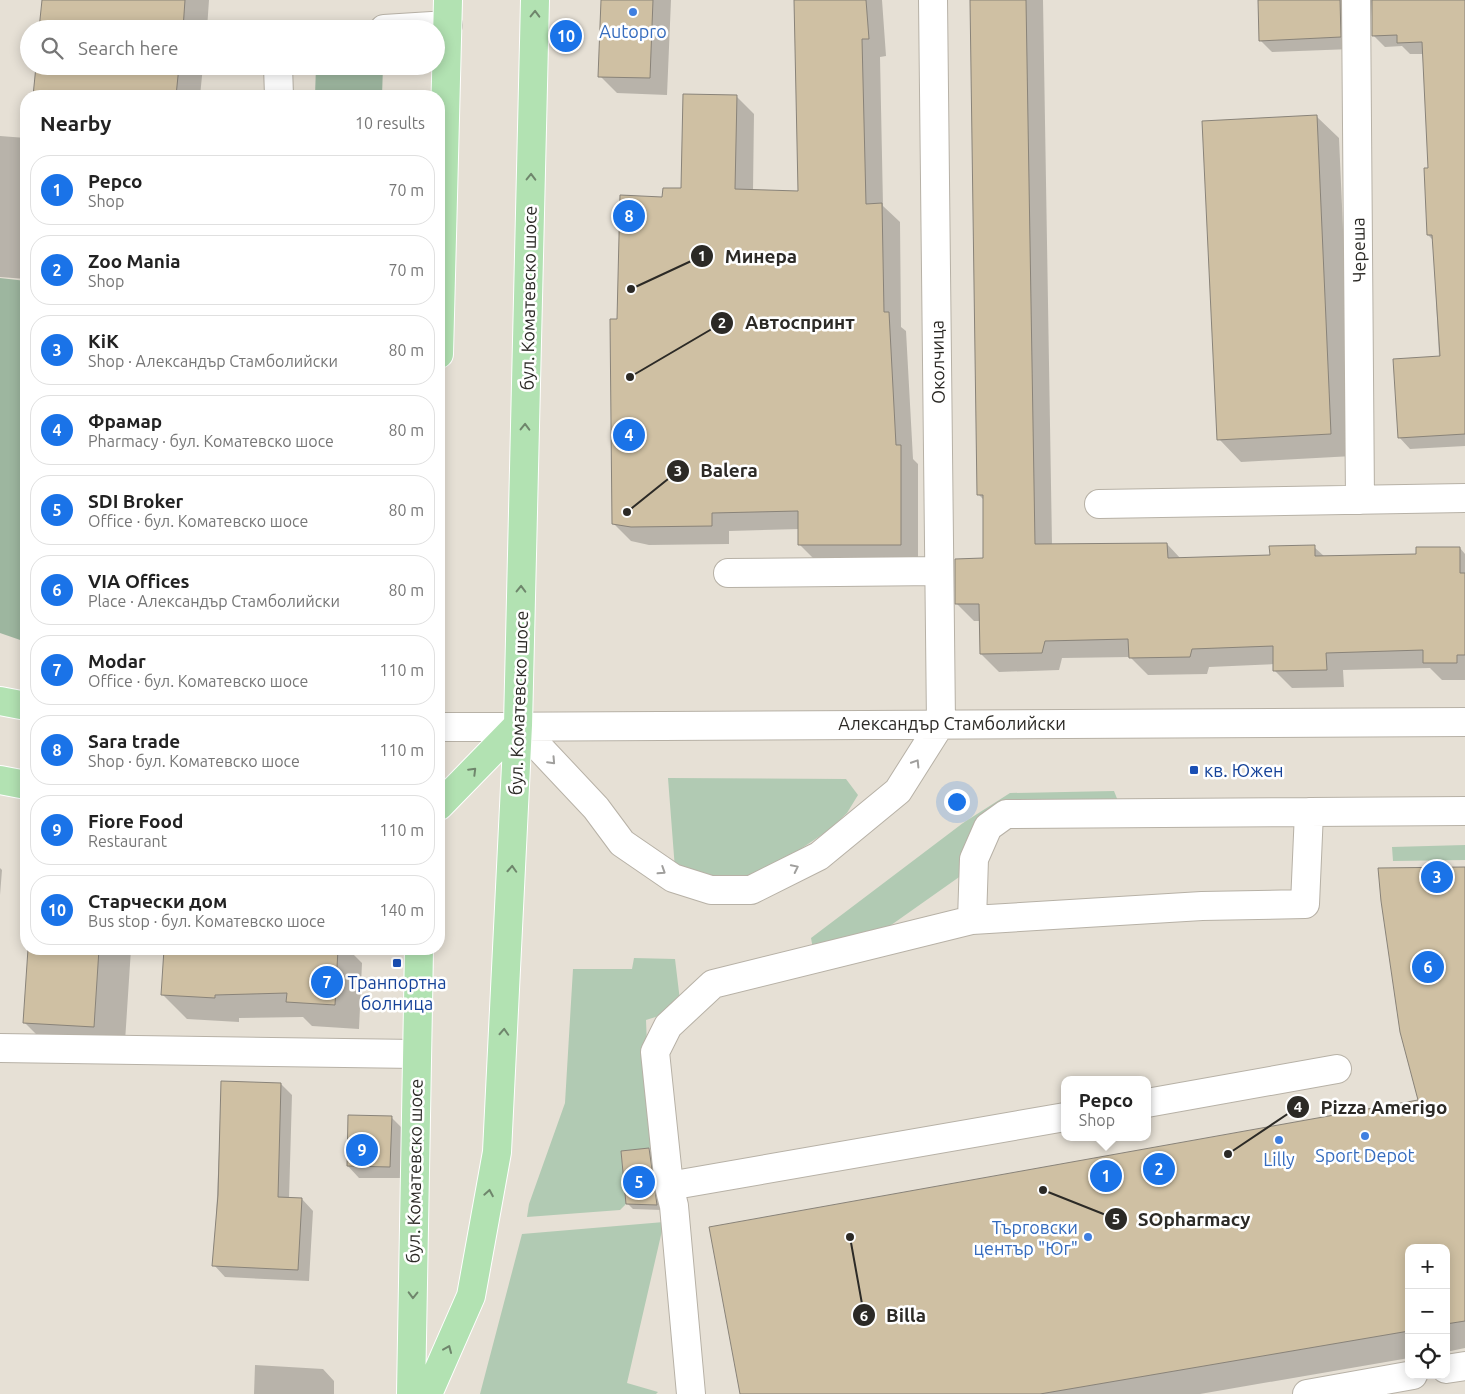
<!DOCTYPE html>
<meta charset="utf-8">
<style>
body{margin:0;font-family:Ubuntu,sans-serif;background:#f2f2f2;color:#222}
.controls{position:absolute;right:15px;bottom:15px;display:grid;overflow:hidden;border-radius:10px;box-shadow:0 2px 12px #0003}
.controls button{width:45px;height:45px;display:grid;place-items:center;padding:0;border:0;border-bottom:1px solid #e0e0e0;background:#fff;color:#222;font:25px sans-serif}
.you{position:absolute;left:956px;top:801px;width:18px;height:18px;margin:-12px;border:4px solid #fff;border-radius:50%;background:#1a73e8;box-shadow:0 0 0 8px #1a73e833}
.badge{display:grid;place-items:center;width:32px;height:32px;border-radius:50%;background:#1a73e8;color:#fff;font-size:16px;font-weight:700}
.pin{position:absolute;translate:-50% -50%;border:2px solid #fff;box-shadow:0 1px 5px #0006}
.popup{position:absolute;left:1061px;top:1076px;width:90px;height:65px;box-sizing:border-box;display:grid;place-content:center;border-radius:10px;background:#fff;filter:drop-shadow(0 1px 4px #0005);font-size:16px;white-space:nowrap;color:#767676}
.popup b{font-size:19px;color:#222}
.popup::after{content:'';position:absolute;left:50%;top:100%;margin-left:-10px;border:10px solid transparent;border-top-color:#fff}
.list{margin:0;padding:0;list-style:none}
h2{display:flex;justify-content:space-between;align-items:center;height:65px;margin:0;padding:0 20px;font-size:21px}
h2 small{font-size:16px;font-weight:400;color:#767676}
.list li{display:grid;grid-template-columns:32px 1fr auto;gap:15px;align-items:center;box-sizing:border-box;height:70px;margin:0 10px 10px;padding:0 10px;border:1px solid #e0e0e0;border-radius:20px}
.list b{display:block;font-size:19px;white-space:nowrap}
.list p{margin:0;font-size:16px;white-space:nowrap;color:#767676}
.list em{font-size:16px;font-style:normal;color:#767676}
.icon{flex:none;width:28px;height:28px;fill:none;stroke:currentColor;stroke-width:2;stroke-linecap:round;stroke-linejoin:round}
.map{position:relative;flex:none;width:1465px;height:1394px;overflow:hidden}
.search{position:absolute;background:#fff;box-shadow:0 2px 12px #0003;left:20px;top:20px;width:425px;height:55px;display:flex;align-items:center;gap:12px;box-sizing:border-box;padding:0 18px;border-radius:28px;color:#767676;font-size:19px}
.panel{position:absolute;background:#fff;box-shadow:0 2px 12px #0003;left:20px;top:90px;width:425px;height:865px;border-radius:20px}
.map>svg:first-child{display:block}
.green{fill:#b1cab3}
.forest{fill:#9db69f}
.shadow{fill:#0003}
.building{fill:#cfc0a3;stroke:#898379}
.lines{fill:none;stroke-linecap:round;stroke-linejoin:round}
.minor-casing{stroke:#b7b1a6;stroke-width:30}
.major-casing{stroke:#fff;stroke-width:30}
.minor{stroke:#fff;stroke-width:28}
.major{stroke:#b2e2b2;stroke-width:28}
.oneway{stroke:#6f866c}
.oneway2{stroke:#a09f9d}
.shop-dot{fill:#3f7fe0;stroke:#fff;stroke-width:2}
.transit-dot{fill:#1a4fb4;stroke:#fff;stroke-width:2}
.labels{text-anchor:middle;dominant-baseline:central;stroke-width:5;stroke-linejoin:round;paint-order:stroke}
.shop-label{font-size:18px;fill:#366cbe;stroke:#fff}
.street-label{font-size:18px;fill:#2c2a26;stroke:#fff}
.transit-label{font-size:18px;fill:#164399;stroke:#fff;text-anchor:start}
.leader{fill:none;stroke:#2c2a26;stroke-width:2}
.callout-dot{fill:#2c2a26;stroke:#fff;stroke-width:2}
.mark-label{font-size:15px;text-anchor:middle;font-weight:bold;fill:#fff}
.callout-label{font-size:19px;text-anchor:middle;font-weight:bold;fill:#2c2a26;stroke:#fff;stroke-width:5;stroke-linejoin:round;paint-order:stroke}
</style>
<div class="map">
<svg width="1465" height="1394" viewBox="0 0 1465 1394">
<rect width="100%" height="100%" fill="#e6e0d5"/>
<path class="green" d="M 668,778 L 846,779 L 858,795 L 847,813 L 829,830 L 757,878 L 711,881 L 675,869 Z
M 1114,791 L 1118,801 L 1002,805 L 962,875 L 877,935 L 813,949 L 811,938 L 963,823 L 1010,793 Z
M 1465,845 L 1465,860 L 1393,861 L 1392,847 Z
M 634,958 L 675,959 L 681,1009 L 646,1020 L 651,1148 L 621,1151 L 626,1204 L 620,1210 L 527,1217 L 529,1204 L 565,1103 L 573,969 L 632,969 Z
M 664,1222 L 627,1383 L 658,1392 L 656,1394 L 480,1394 L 522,1234 Z"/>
<path class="forest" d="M 316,66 L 383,66 L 382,96 L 315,96 Z
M 0,278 L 26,281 L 26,642 L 0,633 Z"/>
<path class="shadow" d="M 43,0 L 209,0 L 207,29 L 40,29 Z
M 602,0 L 671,0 L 667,95 L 617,93 L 600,76 Z
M 795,0 L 882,0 L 886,56 L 880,57 L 883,206 L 900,222 L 901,327 L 906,331 L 913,459 L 918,464 L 918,563 L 818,563 L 800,545 L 800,529 L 729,531 L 729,544 L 649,545 L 631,541 L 613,523 L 618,321 L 664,198 L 682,190 L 736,96 L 754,114 L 753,191 L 799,192 Z
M 971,0 L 1043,0 L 1052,545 L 1167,544 L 1181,559 L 1271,556 L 1314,547 L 1325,557 L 1417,555 L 1460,548 L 1465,554 L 1465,680 L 1442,680 L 1430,668 L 1343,670 L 1344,687 L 1292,688 L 1275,671 L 1275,664 L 1209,667 L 1207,674 L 1148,675 L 1130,657 L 1062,658 L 1059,670 L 999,672 L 981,654 L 981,621 L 974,621 L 957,604 L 984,559 L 985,501 L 978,494 Z
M 1259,0 L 1358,0 L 1352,49 L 1272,52 L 1261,41 Z
M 1371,0 L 1465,0 L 1465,446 L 1410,449 L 1399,437 L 1439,357 L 1433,240 L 1428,235 L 1429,169 L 1424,54 L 1410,54 L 1402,46 L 1385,47 L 1373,35 Z
M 37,66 L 203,66 L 200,96 L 34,96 Z
M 1316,116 L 1339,138 L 1353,456 L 1241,462 L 1219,439 Z
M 0,136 L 26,138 L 26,279 L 0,277 Z
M 0,868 L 2,870 L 0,895 Z
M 1465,868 L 1465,1348 L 1446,1352 L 1446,1248 L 1409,1248 L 1409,1358 L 1200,1394 L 741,1394 L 1419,1101 Z
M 29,949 L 131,949 L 124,1057 L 55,1053 L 24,1022 Z
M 165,949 L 348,949 L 362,963 L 359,1029 L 312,1026 L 303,1017 L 239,1018 L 239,1022 L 187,1019 L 163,995 Z
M 222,1082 L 281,1084 L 292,1095 L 289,1198 L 302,1199 L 313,1211 L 309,1281 L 225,1277 L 214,1265 Z
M 391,1117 L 403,1129 L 401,1178 L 359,1178 L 348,1166 Z
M 649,1150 L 654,1155 L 662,1210 L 633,1209 L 627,1203 Z
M 255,1365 L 323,1369 L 334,1381 L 334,1394 L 254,1394 Z"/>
<path class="building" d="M 42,0 L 185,0 L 183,29 L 39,29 Z
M 601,0 L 653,0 L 650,78 L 598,77 Z
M 794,0 L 866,0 L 869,39 L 862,39 L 866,204 L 882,203 L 884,312 L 889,312 L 896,445 L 901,445 L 901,545 L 798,545 L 798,511 L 712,513 L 712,526 L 631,527 L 612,524 L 610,319 L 617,319 L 620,195 L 662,197 L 663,188 L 681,188 L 683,94 L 737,95 L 735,189 L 798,191 Z
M 970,0 L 1026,0 L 1035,544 L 1167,543 L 1168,558 L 1270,555 L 1269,546 L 1315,545 L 1315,556 L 1416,554 L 1416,547 L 1460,547 L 1460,573 L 1465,573 L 1465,655 L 1457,655 L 1457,663 L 1423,663 L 1423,650 L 1326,653 L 1327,670 L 1273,671 L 1273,646 L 1192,649 L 1190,657 L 1129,658 L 1128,639 L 1045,641 L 1042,653 L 980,654 L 979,604 L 955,604 L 955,559 L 983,558 L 983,495 L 977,495 Z
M 1258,0 L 1340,0 L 1341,37 L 1259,41 Z
M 1372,0 L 1465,0 L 1465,434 L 1398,438 L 1393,359 L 1440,356 L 1432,235 L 1427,235 L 1424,168 L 1428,168 L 1422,42 L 1397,43 L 1397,35 L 1372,36 Z
M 36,66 L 179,66 L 176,96 L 33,96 Z
M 1317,115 L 1331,434 L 1217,440 L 1202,121 Z
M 1465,867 L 1465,1321 L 1446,1324 L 1446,1248 L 1409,1248 L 1409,1331 L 1040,1394 L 740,1394 L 709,1227 L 1418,1100 L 1400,1032 L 1381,901 L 1378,868 Z
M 28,949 L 99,949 L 94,1027 L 23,1023 Z
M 164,949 L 338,949 L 335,1005 L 286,1002 L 287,993 L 215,995 L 215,998 L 161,995 Z
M 221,1081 L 281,1083 L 278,1197 L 302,1198 L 298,1270 L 212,1266 L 218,1195 Z
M 348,1115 L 392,1116 L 390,1167 L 347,1166 Z
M 649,1148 L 657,1205 L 626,1204 L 621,1151 Z"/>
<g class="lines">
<g class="minor-casing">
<path id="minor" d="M 933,0 L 941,723
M 1356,0 L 1360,500
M 384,29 L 448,25
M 278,66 L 279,96
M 1099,504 L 1465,498
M 728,573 L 939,571
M 518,725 L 596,808 L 622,843 L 673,878 L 711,890 L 751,890 L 819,856 L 898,791 L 941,723
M 439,727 L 1465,722
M 972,920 L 974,859 L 988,827 L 1006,814 L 1465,811
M 0,1048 L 416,1054
M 1147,1103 L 1337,1069
M 669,1186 L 1065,1117
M 1446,1369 L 1465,1366
M 691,1394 L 674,1206 L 669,1186 L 655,1052 L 668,1026 L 713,984 L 972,920 L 1202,906 L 1305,904 L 1309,812
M 1307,1394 L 1413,1375"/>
</g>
<g class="major-casing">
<path id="major" d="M 439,354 L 448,0
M 0,701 L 26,706
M 0,780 L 26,785
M 439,806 L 518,725
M 411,1394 L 419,949
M 428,1394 L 471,1296 L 497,1152 L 518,725 L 535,0"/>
</g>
<use href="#minor" class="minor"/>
<use href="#major" class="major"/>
</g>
<defs><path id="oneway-chevron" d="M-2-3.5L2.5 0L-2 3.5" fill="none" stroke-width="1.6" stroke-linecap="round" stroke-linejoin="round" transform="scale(1.25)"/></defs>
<g class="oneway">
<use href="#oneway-chevron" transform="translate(535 14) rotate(-89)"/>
<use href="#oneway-chevron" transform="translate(531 177) rotate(-89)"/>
<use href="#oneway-chevron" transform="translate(525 427) rotate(-89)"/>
<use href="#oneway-chevron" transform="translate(521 589) rotate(-89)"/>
<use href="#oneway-chevron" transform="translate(473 771) rotate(-45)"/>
<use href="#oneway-chevron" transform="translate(512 869) rotate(-87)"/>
<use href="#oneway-chevron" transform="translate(504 1032) rotate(-87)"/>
<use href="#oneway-chevron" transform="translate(489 1193) rotate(-80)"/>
<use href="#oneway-chevron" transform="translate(413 1295) rotate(91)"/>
<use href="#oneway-chevron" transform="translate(448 1349) rotate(-67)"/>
</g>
<g class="oneway2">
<use href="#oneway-chevron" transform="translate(552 761) rotate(47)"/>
<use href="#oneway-chevron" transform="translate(916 763) rotate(-58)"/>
<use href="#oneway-chevron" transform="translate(795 868) rotate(-26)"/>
<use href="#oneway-chevron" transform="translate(662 871) rotate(33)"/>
</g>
<g class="shop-dot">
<circle cx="633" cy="12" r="5"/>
<circle cx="1365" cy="1136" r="5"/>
<circle cx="1279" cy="1140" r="5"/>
<circle cx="1088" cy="1237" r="5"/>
</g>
<g class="transit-dot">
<rect x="1189" y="765" width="10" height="10" rx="2.5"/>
<rect x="392" y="958" width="10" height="10" rx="2.5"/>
</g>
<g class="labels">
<g class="shop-label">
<text x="633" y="31">Autopro</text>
<text x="1365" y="1155">Sport Depot</text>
<text x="1279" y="1159">Lilly</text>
<text x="1078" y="1227" text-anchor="end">Търговски<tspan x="1078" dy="21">център "Юг"</tspan></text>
</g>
<g class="street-label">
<text transform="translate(1358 250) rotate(-91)">Череша</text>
<text transform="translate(528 298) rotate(-89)">бул. Коматевско шосе</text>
<text transform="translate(937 362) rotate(-91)">Околчица</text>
<text transform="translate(518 703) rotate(-88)">бул. Коматевско шосе</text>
<text x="952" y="723">Александър Стамболийски</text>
<text transform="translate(414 1171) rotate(-89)">бул. Коматевско шосе</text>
</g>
<g class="transit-label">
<text x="1204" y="770">кв. Южен</text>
<text x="397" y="982" text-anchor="middle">Транпортна<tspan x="397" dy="21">болница</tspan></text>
</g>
</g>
<path class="leader" d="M631 289L702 256M630 377L722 323M627 512L678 471M1228 1154L1298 1107M1043 1190L1116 1219M850 1237L864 1315"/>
<g class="callout-dot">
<circle cx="631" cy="289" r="5"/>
<circle cx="630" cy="377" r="5"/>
<circle cx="627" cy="512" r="5"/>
<circle cx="1228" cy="1154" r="5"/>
<circle cx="1043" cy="1190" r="5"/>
<circle cx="850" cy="1237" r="5"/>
<circle cx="702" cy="256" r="12"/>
<circle cx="722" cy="323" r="12"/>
<circle cx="678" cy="471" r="12"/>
<circle cx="1298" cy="1107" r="12"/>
<circle cx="1116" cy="1219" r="12"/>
<circle cx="864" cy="1315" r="12"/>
</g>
<g class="mark-label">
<text x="702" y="261">1</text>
<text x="722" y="328">2</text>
<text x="678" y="476">3</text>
<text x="1298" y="1112">4</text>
<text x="1116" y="1224">5</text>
<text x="864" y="1321">6</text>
</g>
<g class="callout-label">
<text x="761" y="263">Минера</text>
<text x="800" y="329">Автоспринт</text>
<text x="729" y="477">Balera</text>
<text x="1384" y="1114">Pizza Amerigo</text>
<text x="1194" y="1226">SOpharmacy</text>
<text x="906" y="1322">Billa</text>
</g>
</svg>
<div class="controls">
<button>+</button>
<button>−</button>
<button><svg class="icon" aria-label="locate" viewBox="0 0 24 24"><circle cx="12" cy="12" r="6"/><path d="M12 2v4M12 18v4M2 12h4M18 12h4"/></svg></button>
</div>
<div class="you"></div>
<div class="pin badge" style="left:1106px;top:1176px">1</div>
<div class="popup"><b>Pepco</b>Shop</div>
<div class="pin badge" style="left:1159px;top:1169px">2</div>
<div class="pin badge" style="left:1437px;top:877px">3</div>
<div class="pin badge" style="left:629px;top:435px">4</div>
<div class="pin badge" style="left:639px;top:1182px">5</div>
<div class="pin badge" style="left:1428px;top:967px">6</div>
<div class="pin badge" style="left:327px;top:982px">7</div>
<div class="pin badge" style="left:629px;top:216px">8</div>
<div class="pin badge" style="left:362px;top:1150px">9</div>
<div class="pin badge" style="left:566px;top:36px">10</div>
<div class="search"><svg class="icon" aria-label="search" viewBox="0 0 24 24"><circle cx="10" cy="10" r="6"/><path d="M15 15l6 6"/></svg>Search here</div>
<section class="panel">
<h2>Nearby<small>10 results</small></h2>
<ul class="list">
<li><span class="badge">1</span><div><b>Pepco</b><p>Shop</p></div><em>70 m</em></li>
<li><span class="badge">2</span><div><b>Zoo Mania</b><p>Shop</p></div><em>70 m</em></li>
<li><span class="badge">3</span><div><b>KiK</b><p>Shop · Александър Стамболийски</p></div><em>80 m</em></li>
<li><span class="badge">4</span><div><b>Фрамар</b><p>Pharmacy · бул. Коматевско шосе</p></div><em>80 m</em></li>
<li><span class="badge">5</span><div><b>SDI Broker</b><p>Office · бул. Коматевско шосе</p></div><em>80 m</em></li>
<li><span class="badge">6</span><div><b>VIA Offices</b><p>Place · Александър Стамболийски</p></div><em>80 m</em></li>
<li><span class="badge">7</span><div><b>Modar</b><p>Office · бул. Коматевско шосе</p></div><em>110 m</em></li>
<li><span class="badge">8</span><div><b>Sara trade</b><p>Shop · бул. Коматевско шосе</p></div><em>110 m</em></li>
<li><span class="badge">9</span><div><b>Fiore Food</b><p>Restaurant</p></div><em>110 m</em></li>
<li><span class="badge">10</span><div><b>Старчески дом</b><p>Bus stop · бул. Коматевско шосе</p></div><em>140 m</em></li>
</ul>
</section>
</div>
